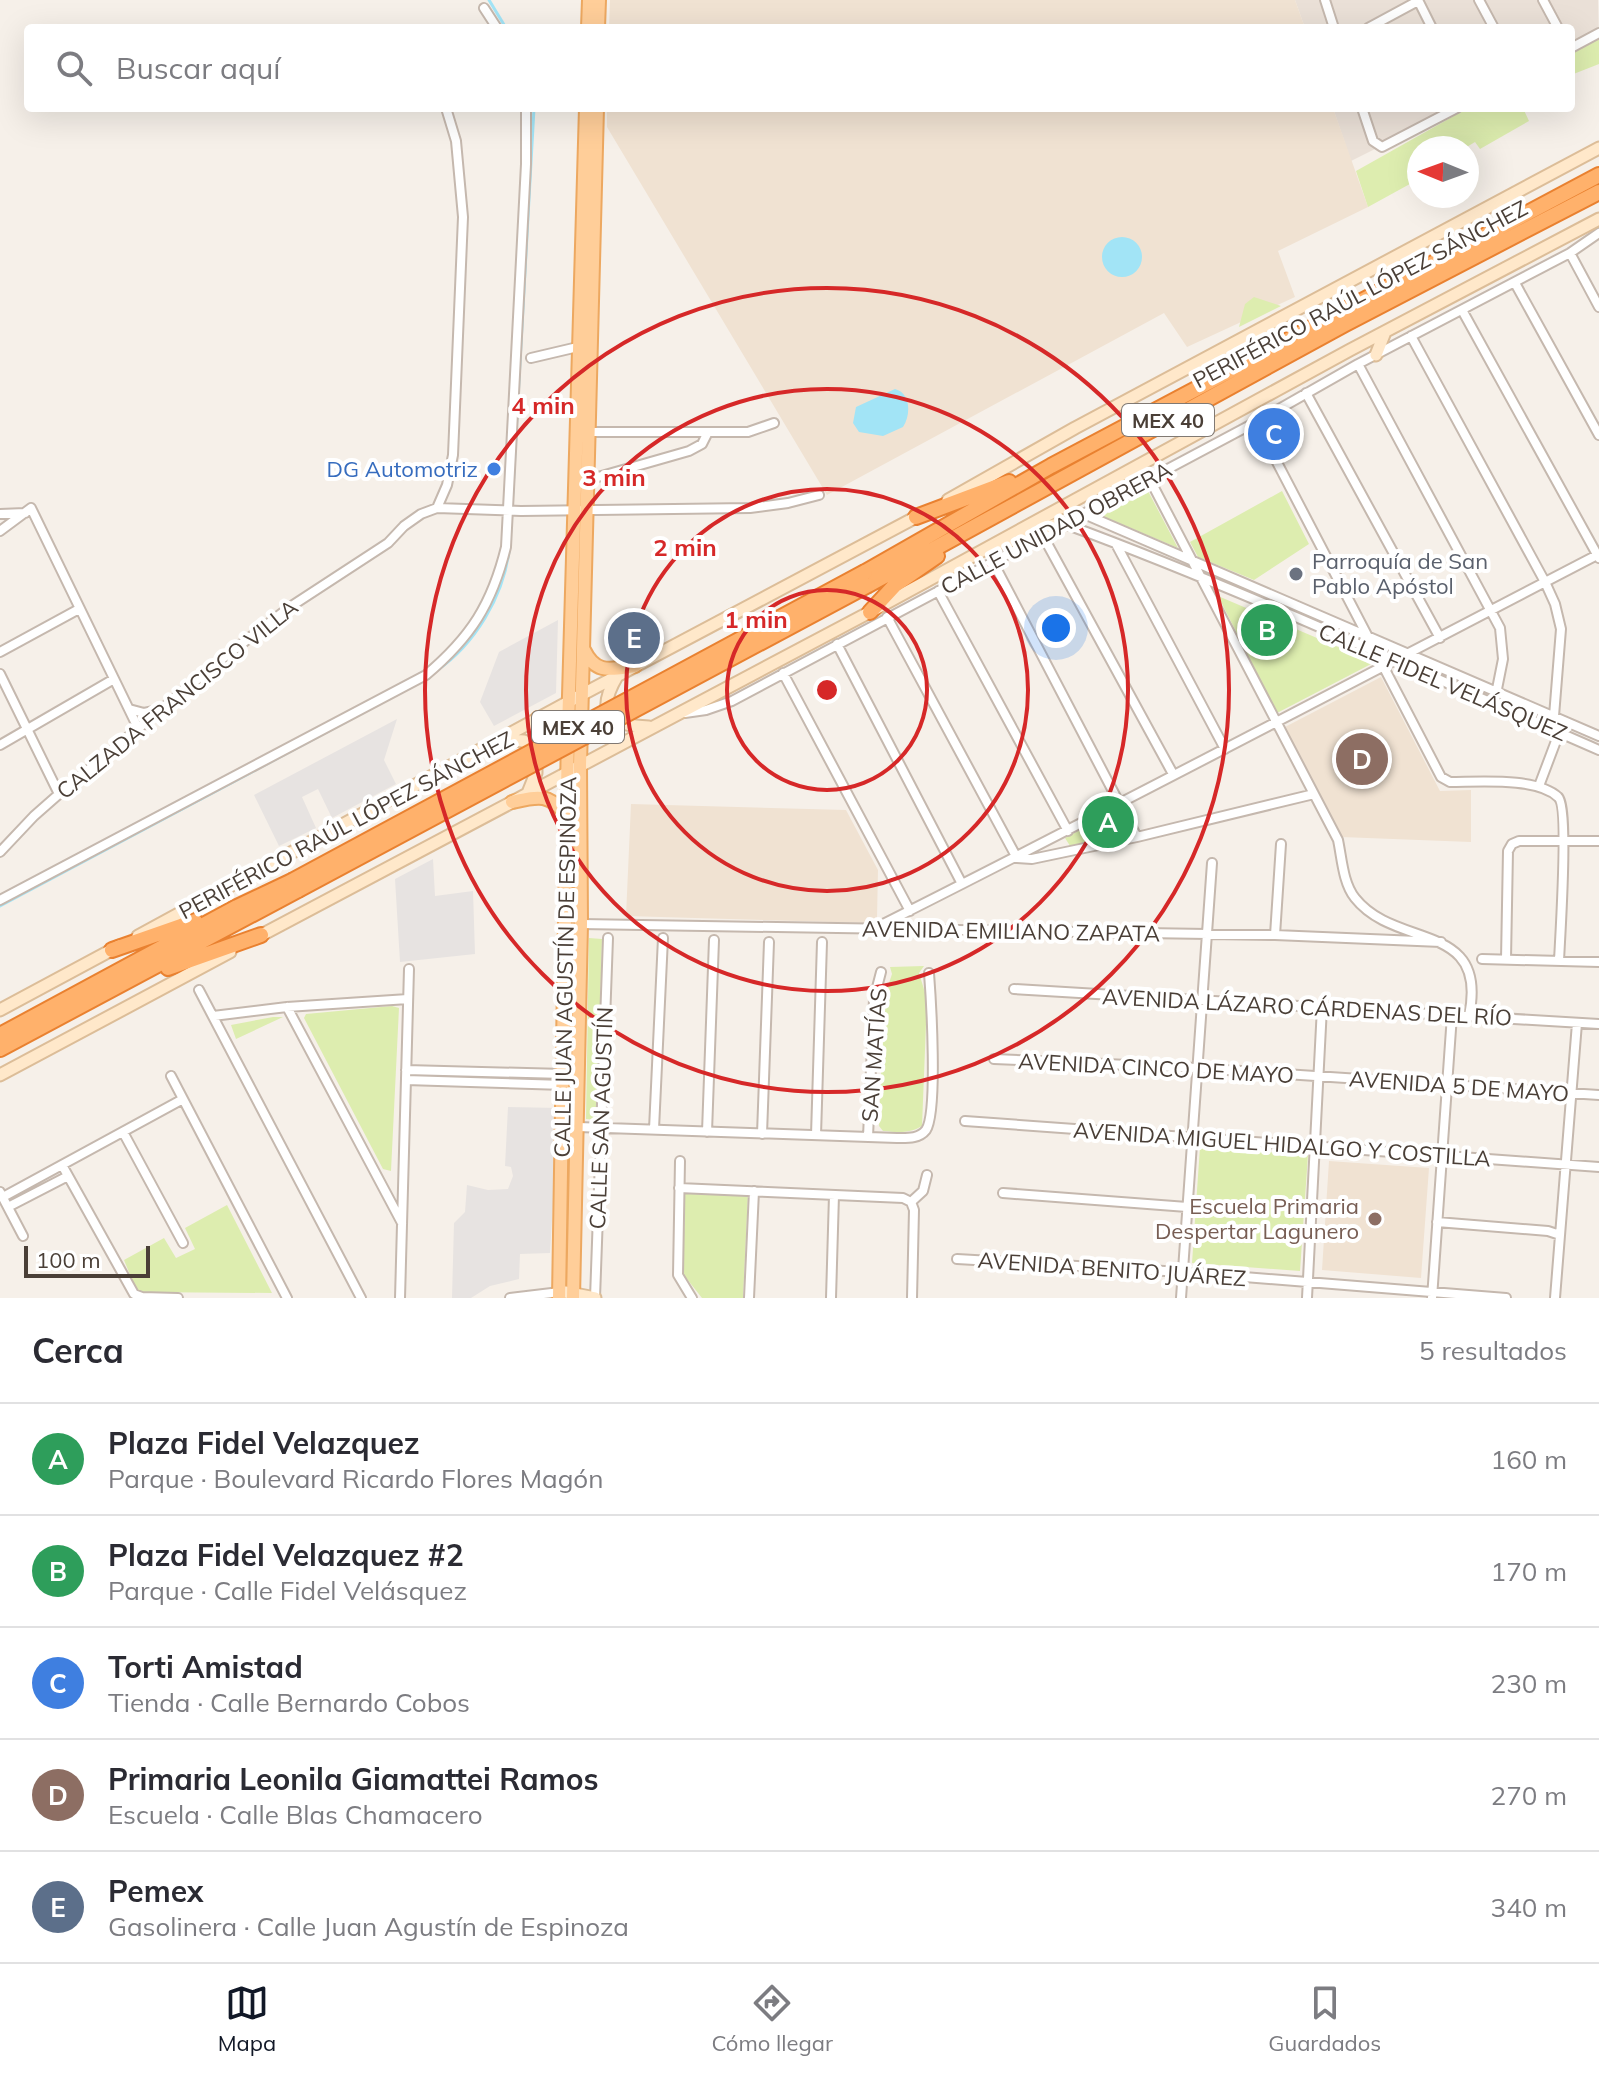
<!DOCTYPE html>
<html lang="es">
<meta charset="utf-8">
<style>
body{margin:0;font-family:Mulish,sans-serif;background:#f7f7f7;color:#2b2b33}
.compass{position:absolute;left:1407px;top:136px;width:72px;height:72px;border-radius:50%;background:#fff;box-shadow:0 8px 32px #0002;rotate:271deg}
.scale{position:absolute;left:24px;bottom:20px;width:126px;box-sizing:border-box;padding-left:8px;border:4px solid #4a3f37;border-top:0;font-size:22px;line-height:28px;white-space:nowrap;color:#4a3f37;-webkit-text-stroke:6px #fff;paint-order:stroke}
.you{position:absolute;left:1056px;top:628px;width:28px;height:28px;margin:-20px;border:6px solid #fff;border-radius:50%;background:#1a73e8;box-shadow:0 0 0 12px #1a73e833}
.badge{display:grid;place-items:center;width:52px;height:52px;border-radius:50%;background:#111827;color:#fff;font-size:26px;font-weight:700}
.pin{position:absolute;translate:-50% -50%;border:4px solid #fff;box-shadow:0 2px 8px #0006}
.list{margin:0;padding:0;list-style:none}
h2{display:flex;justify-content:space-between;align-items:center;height:104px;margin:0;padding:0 32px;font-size:34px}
h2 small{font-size:26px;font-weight:400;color:#7c7c81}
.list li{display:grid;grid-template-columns:52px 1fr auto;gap:24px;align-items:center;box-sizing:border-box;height:112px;padding:0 32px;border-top:2px solid #e1e1e2}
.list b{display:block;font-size:30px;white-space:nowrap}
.list p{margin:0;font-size:26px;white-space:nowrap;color:#7c7c81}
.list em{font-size:26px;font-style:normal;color:#7c7c81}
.icon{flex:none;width:44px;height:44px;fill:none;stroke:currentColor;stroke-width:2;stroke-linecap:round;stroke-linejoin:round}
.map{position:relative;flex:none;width:1599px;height:1298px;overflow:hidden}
.search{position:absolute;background:#fff;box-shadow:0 8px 32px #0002;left:24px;right:24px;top:24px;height:88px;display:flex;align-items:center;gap:20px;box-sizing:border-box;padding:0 28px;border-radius:8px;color:#7c7c81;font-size:30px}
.sheet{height:664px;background:#fff}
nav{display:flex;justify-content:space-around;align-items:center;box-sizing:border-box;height:112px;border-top:2px solid #e1e1e2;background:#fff;font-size:22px;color:#7c7c81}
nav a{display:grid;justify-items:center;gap:4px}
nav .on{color:#111827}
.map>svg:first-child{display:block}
.residential{fill:#eae0d7}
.education{fill:#f0e2d2}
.green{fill:#ddedaf}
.parking{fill:#e7e3e1}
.water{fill:#a2e4f6}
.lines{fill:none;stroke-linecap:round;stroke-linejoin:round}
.stream{stroke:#a2e4f6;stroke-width:3}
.street-casing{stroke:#c5b8ae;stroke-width:12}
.secondary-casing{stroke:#dcbd98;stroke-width:15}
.primary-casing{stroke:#eda860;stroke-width:16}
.highway-casing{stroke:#e98130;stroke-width:18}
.street{stroke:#fff;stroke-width:8}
.secondary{stroke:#ffe8ca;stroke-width:11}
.primary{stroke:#ffce99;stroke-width:12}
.highway{stroke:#ffb16b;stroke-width:14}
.highway-bridge-casing{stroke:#e98130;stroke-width:18;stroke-linecap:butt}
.highway-bridge{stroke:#ffb16b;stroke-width:14}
.ring{fill:none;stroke:#d62828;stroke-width:4}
.shop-dot{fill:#3f7fe0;stroke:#fff;stroke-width:3}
.worship-dot{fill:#6b7280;stroke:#fff;stroke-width:3}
.education-dot{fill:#8d6e63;stroke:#fff;stroke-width:3}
.labels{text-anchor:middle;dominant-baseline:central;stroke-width:8;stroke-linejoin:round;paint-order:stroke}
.shield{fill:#fff;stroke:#807973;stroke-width:2}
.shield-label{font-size:20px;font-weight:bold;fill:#4a3f37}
.street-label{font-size:22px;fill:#4a3f37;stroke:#fff}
.shop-label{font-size:22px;fill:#366cbe;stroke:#fff;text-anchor:end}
.worship-label{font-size:22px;fill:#5b616d;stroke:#fff;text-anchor:start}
.education-label{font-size:22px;fill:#785e54;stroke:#fff;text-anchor:end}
.centre{fill:#d62828;stroke:#fff;stroke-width:4}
.ring-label{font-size:24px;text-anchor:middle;font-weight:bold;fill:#d62828;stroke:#fff;stroke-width:8;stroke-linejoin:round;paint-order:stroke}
</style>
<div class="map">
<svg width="1599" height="1298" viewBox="0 0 1599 1298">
<rect width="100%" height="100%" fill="#f6f0e9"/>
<path class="residential" d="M 1295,0 L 1598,0 L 1599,38 L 1571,52 L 1571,28 L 1305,28 Z
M 1333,108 L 1457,108 L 1351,161 Z"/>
<path class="education" d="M 610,0 L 1295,0 L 1305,28 L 609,28 Z
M 607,108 L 1333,108 L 1368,207 L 1278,251 L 1295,297 L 1187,347 L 1164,313 L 827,495 L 607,127 Z
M 1381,677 L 1440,791 L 1471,790 L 1471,842 L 1341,837 L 1285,727 Z
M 631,804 L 846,810 L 878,870 L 877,918 L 868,923 L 626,916 Z
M 1329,1161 L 1429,1168 L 1421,1278 L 1322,1270 Z"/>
<path class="green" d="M 1599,39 L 1599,64 L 1571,75 L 1571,53 Z
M 1468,108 L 1523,108 L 1529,121 L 1480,149 L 1475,142 L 1465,148 L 1419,148 L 1419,179 L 1368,207 L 1356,171 Z
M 1254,297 L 1281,306 L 1239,327 L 1245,304 Z
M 1148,491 L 1178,548 L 1102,516 Z
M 1282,491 L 1309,544 L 1254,580 L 1198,557 L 1190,542 Z
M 1218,596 L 1371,661 L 1373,663 L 1277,713 Z
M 1116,810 L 1129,835 L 1072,849 L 1065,838 Z
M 589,938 L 602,939 L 597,1120 L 586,1119 Z
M 924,966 L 919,973 L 927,999 L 922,1126 C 909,1134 897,1132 883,1131 L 879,1126 L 884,998 L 892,974 L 890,967 Z
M 392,1006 L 399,1008 L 391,1171 L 383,1169 L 304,1018 L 306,1014 Z
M 273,1017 L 283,1017 L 236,1039 L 231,1025 Z
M 1200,1147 L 1308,1155 L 1300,1271 L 1192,1263 Z
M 685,1193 L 748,1195 L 743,1298 L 702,1298 L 683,1274 Z
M 227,1205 L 272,1293 L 137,1292 L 124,1260 L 164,1238 L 176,1258 L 195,1249 L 185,1228 Z"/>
<path class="parking" d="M 558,620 L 556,693 L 494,726 L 480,702 L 499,652 Z
M 397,719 L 384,760 L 396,784 L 332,818 L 318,789 L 302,797 L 316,828 L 279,846 L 254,795 Z
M 433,859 L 435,896 L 473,891 L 475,954 L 400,962 L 395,879 Z
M 508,1107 L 559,1108 L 550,1253 L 520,1254 L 519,1279 L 490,1286 L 471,1298 L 452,1298 L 454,1223 L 465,1212 L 467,1185 L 488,1190 L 508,1189 L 513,1176 L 511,1167 L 505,1166 Z"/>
<path class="water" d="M1102 257a20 20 0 1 1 40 0a20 20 0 1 1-40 0Z
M 895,389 C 911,393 911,415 903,427 L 883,436 L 859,432 L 853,423 L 856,407 Z"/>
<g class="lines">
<path class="stream" d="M 489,0 L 506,28
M 510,543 L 534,108
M 436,671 C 475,644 503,597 509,551
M 0,906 L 417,684"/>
<g class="street-casing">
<path id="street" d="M 1325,0 L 1334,28
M 1418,0 L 1432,28
M 1479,0 L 1494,28
M 1543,0 L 1558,28
M 484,8 L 497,28
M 1368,28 L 1418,1
M 1571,48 L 1599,33
M 1362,108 L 1373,141 L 1382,147 L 1457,108
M 1570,253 L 1599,307
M 1515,283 L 1599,435
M 1462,310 L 1599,558
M 1411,336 L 1545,582 L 1555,604 L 1561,629 L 1554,716
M 531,358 L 582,346
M 1358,364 L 1500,628 L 1503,659 L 1496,694
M 1306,393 L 1440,638
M 1256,422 L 1441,777 L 1450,782 C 1479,782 1537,777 1558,797 C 1569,806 1560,938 1559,961
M 584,432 L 748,432 L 774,423
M 1149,478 L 1338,840 C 1342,859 1343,883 1355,898 C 1396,950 1489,920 1469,1016
M 584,481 L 689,451 L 702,444 L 707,434
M 437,508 L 447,485 L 453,455 L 463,217 L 456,141 L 446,108
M 0,514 L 25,513
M 1084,514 L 1599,736
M 1065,524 C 1246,591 1422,673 1599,750
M 0,531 L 31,508 L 139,730
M 1043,536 L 1173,774
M 1116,544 L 1225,749
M 993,562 L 1137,837
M 938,591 L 1068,831
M 887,617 L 1017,858 L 1032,859 L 1137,837 L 1314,794
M 837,644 L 962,884
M 0,652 L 79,609
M 783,673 L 910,911
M 0,674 L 59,794
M 129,709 L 144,713 L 159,710
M 685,713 L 706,710 L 732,701 L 1256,422 L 1358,364 L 1570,253 L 1599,233
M 0,745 L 114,679
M 1539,786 L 1559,733
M 0,852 L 34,816 L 59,794 L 227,655 L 290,607 L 388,543 L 404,526 L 421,514 L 437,508 L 521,511 L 750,508 L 788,503 L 819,495
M 0,900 L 426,675 C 471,637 492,604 506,547 L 526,164 L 526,108
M 581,924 L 1275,935 L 1441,942
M 875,928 C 1118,806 1358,679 1599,554
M 1275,935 L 1281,844
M 1482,959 L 1599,962
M 1506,959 L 1508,851 L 1512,844 L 1519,841 L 1599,841
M 1014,989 L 1599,1024
M 199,990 L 361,1298
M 287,1007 L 402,1223
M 213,1016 L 287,1007 L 408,999
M 994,1059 L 1196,1068 L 1599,1095
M 406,1070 L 564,1074
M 171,1076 L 287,1298
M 406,1080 L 564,1085
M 965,1121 L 1599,1167
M 578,1127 L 897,1138 C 907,1138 919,1139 926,1130 C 938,1112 931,999 929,973
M 654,1129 L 663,938
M 123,1132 L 183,1243
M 707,1132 L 714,940
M 762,1134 L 769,942
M 816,1135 L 822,942
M 868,1137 L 874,999 L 881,972
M 680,1161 L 678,1275 L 692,1298
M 62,1165 L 134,1294 L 142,1297 L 178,1298
M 679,1188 L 903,1198 L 911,1202
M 0,1192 L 23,1236
M 1003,1193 L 1187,1207
M 3,1197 L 183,1099
M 911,1202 L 914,1210 L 912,1298
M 911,1202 L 923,1191 L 927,1175
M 8,1207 L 68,1176
M 1437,1222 L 1548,1231 L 1560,1235
M 957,1259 L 1182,1272 L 1506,1298
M 400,1298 L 409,969
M 510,1298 L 560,1292
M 595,1298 L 608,938
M 749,1298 L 754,1191
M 831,1298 L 834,1195
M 1181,1298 L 1212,863
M 1307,1298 L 1322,1007
M 1432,1298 L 1452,1015
M 1555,1298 L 1577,1023"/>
</g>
<g class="secondary-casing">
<path id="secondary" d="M 1376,355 L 1385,332
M 948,500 L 1075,428 L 1599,148
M 1000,543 C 1023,540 1041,524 1065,524
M 617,676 C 595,714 609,725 649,727
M 500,739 L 524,741 L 536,755 L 536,773 L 528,793
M 138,936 L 583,694 L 922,514
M 256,938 L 870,612 L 1350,350 L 1599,219
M 0,1010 L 119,946
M 0,1075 L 230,952
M 565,1292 L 595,1298"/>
</g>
<g class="primary-casing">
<path id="primary" d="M 588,28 L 589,0
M 598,28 L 599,0
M 584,650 C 596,675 611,669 635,666
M 538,718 L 557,723 L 568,730
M 512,802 C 539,796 548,793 567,815
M 559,1298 L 568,730 L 586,108
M 573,1298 L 581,924 L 580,765 L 597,108"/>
</g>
<g class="highway-casing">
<path id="highway" d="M 916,517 L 1009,482
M 865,572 L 1051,466 L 1599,175
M 868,585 L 1345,324 L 1599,192
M 870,612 L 895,585 L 937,556
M 112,950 L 195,921
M 168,968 L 261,935
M 0,1035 L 237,907 L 292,881
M 0,1049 L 298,890"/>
</g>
<use href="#street" class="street"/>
<use href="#secondary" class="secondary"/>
<use href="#primary" class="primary"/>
<use href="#highway" class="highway"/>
<g class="highway-bridge-casing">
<path id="highway-bridge" d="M 292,881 L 865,572
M 298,890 L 868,585"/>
</g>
<use href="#highway-bridge" class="highway-bridge"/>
</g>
<g class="ring">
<circle cx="827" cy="690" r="100"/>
<circle cx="827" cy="690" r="201"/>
<circle cx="827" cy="690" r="301"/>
<circle cx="827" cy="690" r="402"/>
</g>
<circle class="shop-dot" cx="494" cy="469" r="8"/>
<circle class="worship-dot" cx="1296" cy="574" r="8"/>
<circle class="education-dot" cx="1375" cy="1219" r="8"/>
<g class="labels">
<g class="shield">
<rect x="1122" y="404" width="92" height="32" rx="6"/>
<rect x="532" y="711" width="92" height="32" rx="6"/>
</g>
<g class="shield-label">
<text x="1168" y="420">MEX 40</text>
<text x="578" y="727">MEX 40</text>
</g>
<g class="street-label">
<text transform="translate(1360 294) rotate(-28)">PERIFÉRICO RAÚL LÓPEZ SÁNCHEZ</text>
<text transform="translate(1056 528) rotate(-28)">CALLE UNIDAD OBRERA</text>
<text transform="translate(1443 682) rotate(23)">CALLE FIDEL VELÁSQUEZ</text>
<text transform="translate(177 699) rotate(-39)">CALZADA FRANCISCO VILLA</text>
<text transform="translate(346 825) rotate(-28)">PERIFÉRICO RAÚL LÓPEZ SÁNCHEZ</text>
<text transform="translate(1011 931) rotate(1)">AVENIDA EMILIANO ZAPATA</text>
<text transform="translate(565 967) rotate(-89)">CALLE JUAN AGUSTÍN DE ESPINOZA</text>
<text transform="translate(1307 1007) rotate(3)">AVENIDA LÁZARO CÁRDENAS DEL RÍO</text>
<text transform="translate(874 1055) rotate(-86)">SAN MATÍAS</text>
<text transform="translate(1156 1068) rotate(3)">AVENIDA CINCO DE MAYO</text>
<text transform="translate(1459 1086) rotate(4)">AVENIDA 5 DE MAYO</text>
<text transform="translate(601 1118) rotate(-88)">CALLE SAN AGUSTÍN</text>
<text transform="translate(1282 1144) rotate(4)">AVENIDA MIGUEL HIDALGO Y COSTILLA</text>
<text transform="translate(1112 1269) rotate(4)">AVENIDA BENITO JUÁREZ</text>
</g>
<g class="shop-label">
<text x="478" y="469">DG Automotriz</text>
</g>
<g class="worship-label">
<text x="1312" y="561">Parroquía de San<tspan x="1312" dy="25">Pablo Apóstol</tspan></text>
</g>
<g class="education-label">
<text x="1359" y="1206">Escuela Primaria<tspan x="1359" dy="25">Despertar Lagunero</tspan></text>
</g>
</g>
<circle cx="827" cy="690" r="12" class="centre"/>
<g class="ring-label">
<text x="543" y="414">4 min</text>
<text x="614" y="486">3 min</text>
<text x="685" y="556">2 min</text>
<text x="756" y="628">1 min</text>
</g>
</svg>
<svg class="compass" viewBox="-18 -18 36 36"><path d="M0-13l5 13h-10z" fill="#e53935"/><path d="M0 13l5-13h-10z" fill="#7c7c81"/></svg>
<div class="scale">100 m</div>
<div class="you"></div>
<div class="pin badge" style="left:1108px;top:822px;background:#2e9e5b">A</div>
<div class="pin badge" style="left:1267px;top:630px;background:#2e9e5b">B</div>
<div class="pin badge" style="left:1274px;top:434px;background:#3f7fe0">C</div>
<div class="pin badge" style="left:1362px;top:759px;background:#8d6e63">D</div>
<div class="pin badge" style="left:634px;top:638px;background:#5c6f8a">E</div>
<div class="search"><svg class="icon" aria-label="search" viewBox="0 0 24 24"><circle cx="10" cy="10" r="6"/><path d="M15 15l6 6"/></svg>Buscar aquí</div>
</div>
<section class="sheet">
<h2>Cerca<small>5 resultados</small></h2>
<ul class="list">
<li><span class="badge" style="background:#2e9e5b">A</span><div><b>Plaza Fidel Velazquez</b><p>Parque · Boulevard Ricardo Flores Magón</p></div><em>160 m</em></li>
<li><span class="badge" style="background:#2e9e5b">B</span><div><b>Plaza Fidel Velazquez #2</b><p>Parque · Calle Fidel Velásquez</p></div><em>170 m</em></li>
<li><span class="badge" style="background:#3f7fe0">C</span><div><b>Torti Amistad</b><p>Tienda · Calle Bernardo Cobos</p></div><em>230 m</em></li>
<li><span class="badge" style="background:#8d6e63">D</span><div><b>Primaria Leonila Giamattei Ramos</b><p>Escuela · Calle Blas Chamacero</p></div><em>270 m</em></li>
<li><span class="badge" style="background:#5c6f8a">E</span><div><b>Pemex</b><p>Gasolinera · Calle Juan Agustín de Espinoza</p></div><em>340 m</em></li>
</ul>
</section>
<nav>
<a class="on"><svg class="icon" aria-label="map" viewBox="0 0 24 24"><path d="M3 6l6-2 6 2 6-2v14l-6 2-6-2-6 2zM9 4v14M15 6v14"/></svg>Mapa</a>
<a><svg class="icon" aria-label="directions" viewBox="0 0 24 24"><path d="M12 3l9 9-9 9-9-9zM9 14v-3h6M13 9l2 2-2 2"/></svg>Cómo llegar</a>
<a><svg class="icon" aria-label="saved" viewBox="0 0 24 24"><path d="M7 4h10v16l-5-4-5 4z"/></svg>Guardados</a>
</nav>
